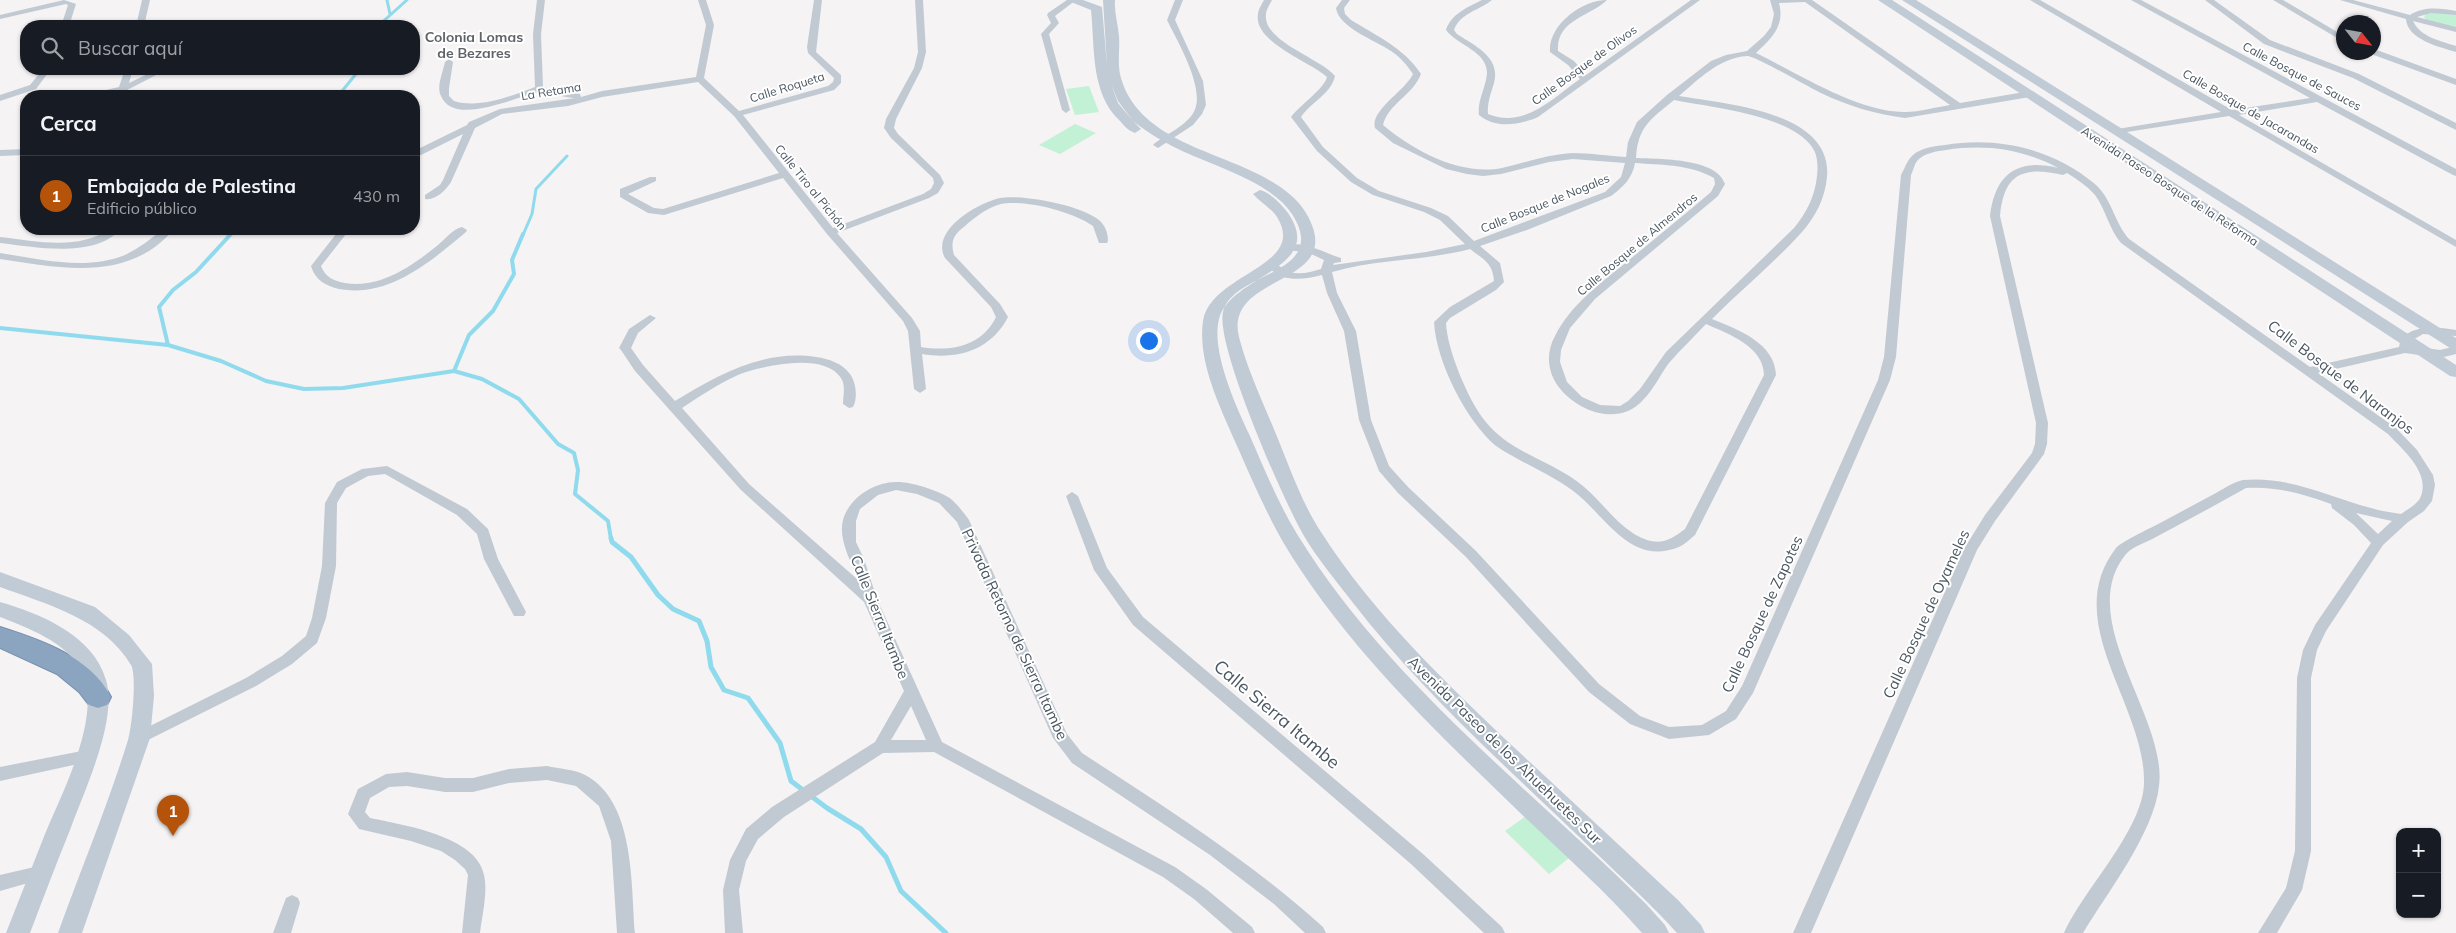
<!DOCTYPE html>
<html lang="es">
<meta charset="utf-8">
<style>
body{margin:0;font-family:Mulish,sans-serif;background:#242831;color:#f1f3f6}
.controls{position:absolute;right:15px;bottom:15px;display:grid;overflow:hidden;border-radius:10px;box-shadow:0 1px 4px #0004}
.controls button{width:45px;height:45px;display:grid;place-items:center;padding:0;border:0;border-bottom:1px solid #363941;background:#171b24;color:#f1f3f6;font:25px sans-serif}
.compass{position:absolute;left:2336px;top:15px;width:45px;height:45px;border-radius:50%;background:#171b24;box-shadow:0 1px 4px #0004;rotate:121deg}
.you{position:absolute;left:1148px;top:340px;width:18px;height:18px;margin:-12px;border:4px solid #fff;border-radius:50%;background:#1a73e8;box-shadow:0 0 0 8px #1a73e833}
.badge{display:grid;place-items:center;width:32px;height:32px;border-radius:50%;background:#b45309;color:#fff;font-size:16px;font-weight:700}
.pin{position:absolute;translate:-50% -41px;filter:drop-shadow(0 1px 2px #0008)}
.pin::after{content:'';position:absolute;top:26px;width:18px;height:15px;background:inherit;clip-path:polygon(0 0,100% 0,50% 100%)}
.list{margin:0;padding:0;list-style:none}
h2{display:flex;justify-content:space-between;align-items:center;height:65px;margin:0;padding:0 20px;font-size:21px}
h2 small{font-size:16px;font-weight:400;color:#9ea1a6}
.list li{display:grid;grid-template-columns:32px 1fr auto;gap:15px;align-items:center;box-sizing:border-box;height:80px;padding:0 20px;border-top:1px solid #363941}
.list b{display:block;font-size:19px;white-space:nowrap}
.list p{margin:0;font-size:16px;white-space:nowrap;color:#9ea1a6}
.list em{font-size:16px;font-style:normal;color:#9ea1a6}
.icon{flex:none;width:28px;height:28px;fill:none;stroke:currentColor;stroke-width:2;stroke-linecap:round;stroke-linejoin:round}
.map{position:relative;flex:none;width:2456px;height:933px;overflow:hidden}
.search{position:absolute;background:#171b24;box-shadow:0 1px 4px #0004;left:20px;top:20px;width:400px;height:55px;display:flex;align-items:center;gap:12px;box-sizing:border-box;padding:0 18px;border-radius:20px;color:#9ea1a6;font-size:19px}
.panel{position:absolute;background:#171b24;box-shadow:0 1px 4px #0004;left:20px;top:90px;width:400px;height:145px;border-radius:20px}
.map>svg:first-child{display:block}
.green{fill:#c3f1d5}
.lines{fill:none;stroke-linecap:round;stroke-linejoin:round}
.stream-far2{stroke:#90daee;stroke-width:3}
.stream-far1{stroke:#90daee;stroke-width:4}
.stream{stroke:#90daee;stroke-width:5}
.highway-casing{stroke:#7690ad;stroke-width:2}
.street{fill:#c1cad2;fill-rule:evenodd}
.secondary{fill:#c1cbd6;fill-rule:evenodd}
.highway{fill:#8ba5c1;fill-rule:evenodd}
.labels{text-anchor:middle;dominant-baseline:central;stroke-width:4;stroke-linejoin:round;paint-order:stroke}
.far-street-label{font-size:12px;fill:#4a5661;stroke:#fff}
.far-neighbourhood-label{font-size:14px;font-weight:bold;fill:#5f6368;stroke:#fff}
.street-label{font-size:15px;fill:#4a5661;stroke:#fff}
.near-street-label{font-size:18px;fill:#4a5661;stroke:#fff}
</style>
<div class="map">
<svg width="2456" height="933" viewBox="0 0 2456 933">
<rect width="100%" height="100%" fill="#f5f3f3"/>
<path class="green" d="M 2434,12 L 2456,14 L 2456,29 L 2426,20 L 2424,17 L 2426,14 Z
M 1089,86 L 1099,112 L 1075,115 L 1066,89 Z
M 1075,124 L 1096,133 L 1060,154 L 1039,145 Z
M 1526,816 L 1569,858 L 1549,874 L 1505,831 Z"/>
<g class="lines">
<path class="stream-far2" d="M 387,0 L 390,14
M 378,26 L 407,0
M 338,96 L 360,69
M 229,235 L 235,229
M 523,235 L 532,214 L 536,189 L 567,156"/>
<path class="stream-far1" d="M 0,328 L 168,345 L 221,361 L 266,381 L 304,389 L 343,388 L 454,371 L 482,379 L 519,399 L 558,444 L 574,453 L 578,470 L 575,494 L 608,521 L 611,539
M 168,345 L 159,307 L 173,290 L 196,272 L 231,234
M 454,371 L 469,335 L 493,311 L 514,274 L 512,260 L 523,234"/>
<path class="stream" d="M 611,538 L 612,542 L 631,557 L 658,595 L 673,609 L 699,621 L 707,641 L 711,667 L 724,690 L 748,698 L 780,743 L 791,781 L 827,808 L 861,829 L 886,857 L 901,891 L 946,933"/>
<g class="highway-casing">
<path id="highway" d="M 0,627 C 41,640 91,657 111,697 L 107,705 L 98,708 L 89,705 L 79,692 L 57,674 L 0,648 Z"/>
</g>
<path class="street" d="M 64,0 L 76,4 L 69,26 L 61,26 L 68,5 L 66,4 L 0,19 L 0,15 Z
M 142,0 L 150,0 L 144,26 L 136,26 Z
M 537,0 L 545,0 L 541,34 L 543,87 L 559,91 L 580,94 L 581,97 L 602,91 L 696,77 L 706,25 L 698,0 L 706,0 L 714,25 L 704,78 L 739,111 L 828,86 L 833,82 L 834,78 L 808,53 L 807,47 L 814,0 L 822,0 L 816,52 L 841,75 L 841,83 L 834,90 L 743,115 L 833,228 L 923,194 L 931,189 L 934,183 L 933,178 L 891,138 L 884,128 L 886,119 L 914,68 L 918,52 L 915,0 L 923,0 L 926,52 L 922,68 L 896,119 L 894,128 L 898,134 L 940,175 L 944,183 L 938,193 L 929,198 L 837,233 L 912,318 L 920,331 L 921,347 C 951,352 982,346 996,317 L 991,307 L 945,258 C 930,231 977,203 1000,198 C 1022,194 1087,206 1102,223 C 1106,228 1108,234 1108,241 L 1107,243 L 1099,243 L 1093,226 C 1074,212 1025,199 1001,204 C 988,207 975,217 965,226 C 954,234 950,241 954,255 L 1000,304 L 1008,317 C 991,350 958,360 922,354 L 926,389 L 920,393 L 914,389 L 908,331 L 903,321 L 827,234 L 783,178 L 664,215 L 648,213 L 620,197 L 620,189 L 650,177 L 656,177 L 656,181 L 628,194 L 654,208 L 663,209 L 779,173 L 734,116 L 698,82 L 602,97 L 568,106 L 502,114 L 475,128 L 451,182 C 446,190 435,201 425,199 L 425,195 L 440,185 L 443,180 L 463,134 L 417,157 L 414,158 L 414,151 L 467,125 L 469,122 L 500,109 L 575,98 C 568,98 542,91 538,92 C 516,97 454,127 441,96 C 436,87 443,72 445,62 L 449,59 L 453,62 L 449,88 L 449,96 L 454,101 C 480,109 511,96 535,87 L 533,34 Z
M 1067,0 L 1076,0 L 1055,16 L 1059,23 L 1049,34 L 1070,110 L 1066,113 L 1062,110 L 1041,34 L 1051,23 L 1047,15 L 1048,13 Z
M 1175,0 L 1183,0 L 1175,20 L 1203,81 L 1206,105 L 1202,114 L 1193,125 L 1158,148 L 1153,145 L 1155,143 C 1167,134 1183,127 1192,115 C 1209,93 1177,41 1167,20 Z
M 1264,0 L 1272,0 C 1270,4 1266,10 1266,14 C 1262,41 1320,58 1335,76 C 1331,94 1311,102 1301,117 L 1323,147 L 1357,178 L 1379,191 L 1431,208 L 1448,216 L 1474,241 L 1605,192 L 1621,177 L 1625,163 L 1573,159 L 1549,162 L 1501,174 L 1483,176 L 1467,174 L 1446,169 L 1393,143 L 1375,128 C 1370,110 1405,91 1413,74 C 1407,65 1400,57 1391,51 C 1375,40 1339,28 1336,8 L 1342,0 L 1350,0 L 1344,8 L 1345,14 L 1351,20 C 1377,36 1404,48 1421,74 C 1413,95 1388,104 1383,125 C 1414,151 1460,176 1502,168 C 1525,163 1548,154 1573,153 C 1590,153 1609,156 1626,157 L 1628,142 L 1637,122 L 1667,95 L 1711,61 L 1726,55 L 1747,51 L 1764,36 L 1771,27 L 1774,14 L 1770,0 L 1812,0 L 1960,103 L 2030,91 L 2034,94 L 2030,97 L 1905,118 C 1875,114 1848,106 1821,93 C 1808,87 1756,56 1747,56 C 1719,58 1699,79 1679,96 C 1725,104 1833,111 1827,177 C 1825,198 1816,216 1802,232 C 1774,263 1741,290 1712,319 C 1737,329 1775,343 1776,375 L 1695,535 C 1690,539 1685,544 1679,547 C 1629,567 1605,514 1572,490 C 1548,473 1520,462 1496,446 C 1466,421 1436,361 1434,322 L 1450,307 L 1494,281 C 1493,263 1483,259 1470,249 C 1425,261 1376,259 1332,272 L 1337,293 L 1356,331 L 1371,420 L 1389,466 L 1408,487 L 1476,551 L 1599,684 L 1640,716 L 1669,727 L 1702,725 L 1726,711 L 1742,686 L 1878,380 L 1884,357 L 1901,175 C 1905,168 1907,160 1913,155 C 1921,148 1934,146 1945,145 C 1998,136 2053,149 2095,184 C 2112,199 2114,222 2129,239 L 2310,367 L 2399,347 L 2401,338 C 2418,324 2436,327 2456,330 L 2456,336 L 2423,334 L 2411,341 L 2411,346 L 2440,350 L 2456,346 L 2456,354 L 2440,358 L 2405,353 L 2318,373 L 2396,428 L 2417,450 L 2433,475 L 2435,485 L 2432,501 L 2424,511 L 2408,522 L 2383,545 L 2326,631 L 2317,650 L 2311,678 L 2311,851 L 2302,890 L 2277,933 L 2258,933 L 2286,888 L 2295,851 L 2297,678 L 2303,650 L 2315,625 L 2371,543 L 2354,525 L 2332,508 L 2331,504 C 2303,494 2276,486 2246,488 C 2216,505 2186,521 2156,537 C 2147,542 2132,547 2126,554 C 2073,619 2168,717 2159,786 C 2154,833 2107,893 2083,933 L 2064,933 C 2083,890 2143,830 2144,783 C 2146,705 2059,622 2116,548 C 2122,541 2153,527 2162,522 C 2180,512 2198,503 2216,493 C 2225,488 2233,482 2243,480 C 2289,476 2327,496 2371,508 C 2380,511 2391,512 2401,514 C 2408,509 2418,504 2421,496 C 2430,472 2402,449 2388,434 L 2121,243 C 2109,229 2106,210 2095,195 C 2087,186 2077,179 2067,173 L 2063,175 C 2023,166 2004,173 2000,216 L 2048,423 L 2047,444 L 2044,454 L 1995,521 L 1977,550 L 1811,933 L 1793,933 L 1964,549 L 1985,515 L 2032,453 L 2035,444 L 2036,423 L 1990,216 C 1995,174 2017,158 2058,168 C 2023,149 1985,144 1946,150 C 1937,151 1924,153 1917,161 C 1914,165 1913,171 1911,175 L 1896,357 L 1890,380 L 1753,693 L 1736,719 L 1709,735 L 1669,739 L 1630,724 L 1589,692 L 1466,557 L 1398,493 L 1379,471 L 1359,420 L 1344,331 L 1327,293 L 1322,275 C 1302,280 1281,283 1267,265 L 1268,263 C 1277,261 1281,269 1290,272 C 1300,275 1311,272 1321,269 L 1324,260 L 1307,252 L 1285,250 L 1284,248 C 1297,237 1326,254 1341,258 L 1341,262 L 1334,263 L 1333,265 L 1426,252 L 1465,244 L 1440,220 L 1424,212 L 1373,195 L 1351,182 L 1317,151 L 1291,117 C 1301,104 1324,89 1327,77 C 1309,61 1253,42 1258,14 C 1258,10 1262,4 1264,0 ZM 1805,2 L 1950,105 C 1936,107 1920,112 1905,112 C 1859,113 1797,73 1756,53 C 1772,38 1785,26 1779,3 ZM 1674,100 C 1710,107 1790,115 1812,147 C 1818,155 1818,167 1817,176 C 1815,196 1807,212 1794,228 L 1666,352 L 1640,389 L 1628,401 L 1620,406 L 1600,405 L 1582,397 L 1567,382 L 1560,362 L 1561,350 L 1570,328 L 1595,299 L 1718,196 L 1725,184 C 1717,158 1659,159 1636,158 C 1638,126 1651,119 1674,100 ZM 1635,163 C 1662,165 1689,164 1714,178 L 1715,184 L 1711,192 C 1684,215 1656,238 1629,260 C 1602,282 1571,304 1555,336 C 1546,352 1547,371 1558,386 C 1577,412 1619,427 1643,400 C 1654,389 1660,375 1669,363 C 1681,349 1694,337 1706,324 C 1729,334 1764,347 1764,375 L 1685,529 C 1673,538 1663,545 1647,540 C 1620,531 1604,503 1583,486 C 1553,461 1510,453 1485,421 C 1468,400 1447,349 1446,323 L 1450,318 L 1496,290 L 1504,282 L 1500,263 L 1480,246 L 1527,230 L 1611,196 C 1623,187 1632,179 1635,163 ZM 2356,513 L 2392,521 L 2378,534 Z
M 1482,0 L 1492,0 C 1480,10 1460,13 1454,30 L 1457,34 C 1475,46 1501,57 1494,83 C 1491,93 1487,103 1488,114 C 1524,129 1553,98 1580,79 L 1568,65 L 1550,52 C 1548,25 1582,0 1607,0 C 1589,17 1556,20 1558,51 L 1574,61 L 1586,75 L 1691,0 L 1700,0 L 1538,117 C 1520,125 1495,129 1479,115 C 1477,100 1486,88 1487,73 C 1487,51 1457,45 1446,30 C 1451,14 1468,7 1482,0 Z
M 2030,0 L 2040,0 L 2232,110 L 2310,98 L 2131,0 L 2141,0 L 2456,169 L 2456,176 L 2453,175 L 2317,102 L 2239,115 L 2456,240 L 2456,247 L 2229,116 L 2114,134 L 2114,130 L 2117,129 L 2221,112 Z
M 2205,0 L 2214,0 L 2270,40 L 2359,74 L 2456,123 L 2456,130 L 2353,78 L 2264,44 Z
M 2273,0 L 2283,0 L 2344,36 L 2344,42 Z
M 2340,0 L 2353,0 L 2410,15 C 2424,6 2440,8 2456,11 L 2456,15 L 2431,13 L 2417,17 L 2456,27 L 2456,32 L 2413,21 C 2420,37 2441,41 2456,46 L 2456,52 C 2439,47 2407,39 2406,19 Z
M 2374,49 L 2456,79 L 2456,85 L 2371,54 Z
M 43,69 L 51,69 L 36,89 L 0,101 L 0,95 L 30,85 Z
M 125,69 L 133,69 L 129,83 L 158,69 L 168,69 L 127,90 L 125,95 L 119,95 L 118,93 L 102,96 L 87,96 L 88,94 L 119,87 Z
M 26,149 L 26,155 L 0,156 L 0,150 Z
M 462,227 L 467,230 L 466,232 C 430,262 389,298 339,289 C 326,286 315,280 311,266 L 340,229 L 350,229 L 321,266 C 325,277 334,281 345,283 C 380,289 412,266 438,245 C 445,239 453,229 462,227 Z
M 110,229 L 121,229 C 94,259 35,247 0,243 L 0,237 C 37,241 77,251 110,229 Z
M 163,229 L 174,229 C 129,283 60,268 0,259 L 0,253 C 40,259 86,271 125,255 C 139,248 151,239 163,229 Z
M 650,315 L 656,318 L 638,333 L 631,348 L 643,365 L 675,401 C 717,375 764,349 816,357 C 829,359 842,363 850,374 C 856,382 858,398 853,407 L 849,408 L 843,404 C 843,395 846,386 841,378 C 824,351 761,366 738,375 C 718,384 700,396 682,408 L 749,484 L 857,579 C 851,560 838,540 843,520 C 849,498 874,482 896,482 C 909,481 937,490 948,497 C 955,501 964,513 969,520 L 1067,734 L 1082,753 C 1166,808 1249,860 1323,927 L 1326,933 L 1305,933 L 1274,904 L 1210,855 L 1072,763 L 1053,738 L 957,522 L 939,503 L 917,494 L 896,490 L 878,495 L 860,509 L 856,521 L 856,542 L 864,559 L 877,599 L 942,742 L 1175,867 L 1206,889 L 1252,927 L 1255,933 L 1233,933 L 1194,899 L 1163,877 L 934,752 L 883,753 L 784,817 L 758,839 L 746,861 L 739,890 L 743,933 L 725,933 L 723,890 L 730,860 L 746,829 L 772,807 L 875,742 L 904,691 L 864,602 L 741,490 L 635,371 L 621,350 L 619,348 L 629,329 ZM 911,706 L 926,740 L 891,740 Z
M 387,466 L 467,509 L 488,529 L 498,559 L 526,612 L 524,616 L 514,616 L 484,559 L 477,534 L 457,515 L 385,474 L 368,476 L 346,488 L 337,503 L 336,566 L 326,618 L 317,643 L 292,664 L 256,686 L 144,742 L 139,744 L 134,742 L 131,738 L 134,734 L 246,678 L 282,656 L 306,636 L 312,618 L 322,566 L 325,503 L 337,482 L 362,469 Z
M 1072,492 L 1078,496 L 1107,568 L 1143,617 L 1423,854 L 1502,927 L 1505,933 L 1484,933 L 1411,864 L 1133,625 L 1094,570 L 1066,496 Z
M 87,750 L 92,751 L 95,756 L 92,761 L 0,781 L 0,767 Z
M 547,766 C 559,769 574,769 585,775 C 635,801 631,884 635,933 L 617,933 L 611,841 L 599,806 L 576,786 L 547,780 L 509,783 L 473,792 L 445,792 L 407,786 L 389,787 L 370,798 L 365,812 L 370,818 C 403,825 477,836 484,875 C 488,893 482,915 480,933 L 462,933 L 468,875 L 465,869 L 455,860 L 441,851 L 411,841 L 359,829 L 348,814 L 358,789 L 386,774 L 407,772 L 445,778 L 473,778 L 509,769 Z
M 43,865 L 49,867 L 51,872 L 49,877 L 0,891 L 0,875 Z
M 292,895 L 298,898 L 300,903 L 291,933 L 273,933 L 286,898 Z"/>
<path class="secondary" d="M 1066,0 L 1083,0 L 1102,7 L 1107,65 L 1103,0 L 1115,0 C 1114,12 1118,24 1119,36 C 1120,50 1117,65 1121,78 C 1138,138 1212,150 1260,175 C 1277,184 1296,196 1306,213 C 1350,288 1223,271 1239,337 C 1247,368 1261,398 1273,427 C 1288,462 1300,500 1321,532 C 1374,615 1448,685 1519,752 C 1572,801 1625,851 1678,900 L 1701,925 L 1705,933 L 1677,933 C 1651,904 1622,878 1594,851 C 1510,770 1421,692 1350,599 C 1334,578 1317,558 1304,536 C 1284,502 1215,345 1223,312 C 1233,271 1331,275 1292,214 C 1270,180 1206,164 1172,146 C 1158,139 1146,131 1134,122 L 1141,129 L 1135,133 C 1129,131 1124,126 1120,121 C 1090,93 1095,47 1091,10 ZM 1111,84 L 1118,101 L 1133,121 L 1118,103 Z
M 1878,0 L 1892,0 L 2456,365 L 2456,377 L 2450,376 Z
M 1902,0 L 1916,0 L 2456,338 L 2456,350 L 2450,348 Z
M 1260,190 C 1271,193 1281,204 1288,213 C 1327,269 1230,275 1219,319 C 1211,351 1235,404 1249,434 C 1264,468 1278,503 1297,534 C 1386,679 1527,786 1646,904 L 1665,925 L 1669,933 L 1642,933 C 1602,887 1554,846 1510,803 C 1428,724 1342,641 1283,542 C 1266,512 1252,480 1238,448 C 1222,411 1197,363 1203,321 C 1211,273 1308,267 1277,217 C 1271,208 1260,202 1253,194 Z
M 0,572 L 95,607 L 129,635 L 152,664 L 154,696 L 150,738 L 82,933 L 58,933 C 81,869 108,805 128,740 C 132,727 137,675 131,665 C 104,619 46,604 0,587 Z
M 0,602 C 41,614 93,635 106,680 C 118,721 84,791 70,830 C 56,864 43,899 30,933 L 6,933 C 19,900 32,867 45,834 C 62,793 104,713 81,670 C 66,642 28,628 0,617 Z"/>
<use href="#highway" class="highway"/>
</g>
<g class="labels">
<g class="far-street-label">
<text transform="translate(1584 65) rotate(-36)">Calle Bosque de Olivos</text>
<text transform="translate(2302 76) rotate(28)">Calle Bosque de Sauces</text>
<text transform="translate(787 87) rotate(-17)">Calle Roqueta</text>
<text transform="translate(551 91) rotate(-9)">La Retama</text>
<text transform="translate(2251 111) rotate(30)">Calle Bosque de Jacarandas</text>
<text transform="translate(2170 186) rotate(33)">Avenida Paseo Bosque de la Reforma</text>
<text transform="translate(811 187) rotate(51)">Calle Tiro al Pichón</text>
<text transform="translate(1545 203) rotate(-22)">Calle Bosque de Nogales</text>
<text transform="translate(1637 244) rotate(-40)">Calle Bosque de Almendros</text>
</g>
<g class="far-neighbourhood-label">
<text x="474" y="37">Colonia Lomas<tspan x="474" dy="16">de Bezares</tspan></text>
</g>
<g class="street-label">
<text transform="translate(2341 377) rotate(37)">Calle Bosque de Naranjos</text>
<text transform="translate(1762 614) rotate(-65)">Calle Bosque de Zapotes</text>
<text transform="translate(1926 614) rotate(-65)">Calle Bosque de Oyameles</text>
<text transform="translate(880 617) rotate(68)">Calle Sierra Itambe</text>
<text transform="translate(1015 634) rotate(65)">Privada Retorno de Sierra Itambe</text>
<text transform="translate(1505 750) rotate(44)">Avenida Paseo de los Ahuehuetes Sur</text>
</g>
<g class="near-street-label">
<text transform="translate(1277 714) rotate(40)">Calle Sierra Itambe</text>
</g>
</g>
</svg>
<div class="controls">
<button>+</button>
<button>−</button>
</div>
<svg class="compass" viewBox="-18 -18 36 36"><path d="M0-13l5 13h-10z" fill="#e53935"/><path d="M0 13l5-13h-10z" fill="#9ea1a6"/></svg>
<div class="you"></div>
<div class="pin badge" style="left:173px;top:836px">1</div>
<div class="search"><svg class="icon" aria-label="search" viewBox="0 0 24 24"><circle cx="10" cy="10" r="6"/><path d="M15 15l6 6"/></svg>Buscar aquí</div>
<section class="panel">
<h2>Cerca<small></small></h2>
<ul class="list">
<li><span class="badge">1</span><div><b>Embajada de Palestina</b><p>Edificio público</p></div><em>430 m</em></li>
</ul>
</section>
</div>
